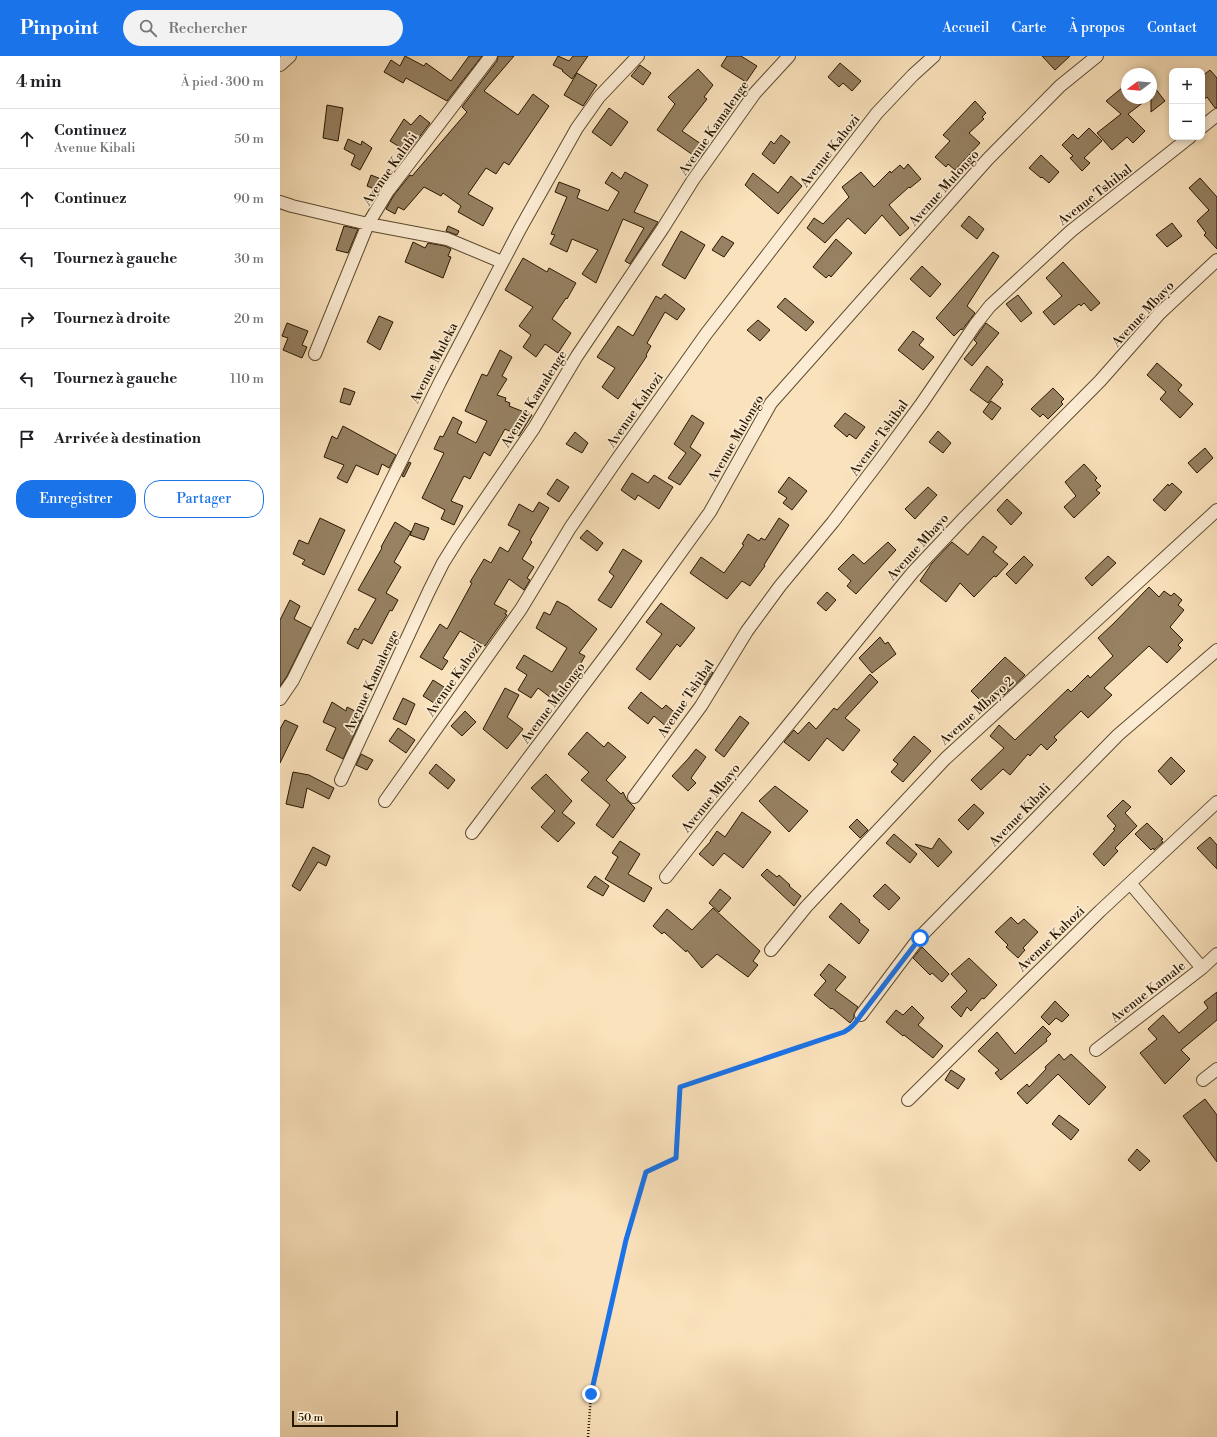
<!DOCTYPE html>
<html lang="fr">
<meta charset="utf-8">
<style>
body{margin:0;font-family:"Libre Bodoni",serif;background:#f2f2f2;color:#202124}
.controls{position:absolute;right:12px;top:12px;display:grid;overflow:hidden;border-radius:8px;box-shadow:0 2px 6px #0003}
.controls button{width:36px;height:36px;display:grid;place-items:center;padding:0;border:0;border-bottom:1px solid #e0e0e0;background:#fff;color:#202124;font:20px sans-serif}
.compass{position:absolute;left:841px;top:12px;width:36px;height:36px;border-radius:50%;background:#fff;box-shadow:0 2px 6px #0003;rotate:254deg}
.scale{position:absolute;left:12px;bottom:10px;width:106px;box-sizing:border-box;padding-left:4px;border:2px solid #291800;border-top:0;font-size:11px;line-height:14px;white-space:nowrap;color:#291800;-webkit-text-stroke:3px #fcecd3;paint-order:stroke}
.stop{position:absolute;width:12px;height:12px;margin:-9px;border:3px solid #1a73e8;border-radius:50%;background:#fff}
.stop.end{background:#1a73e8;border-color:#fff;box-shadow:0 1px 4px #0008}
.list{margin:0;padding:0;list-style:none}
h2{display:flex;justify-content:space-between;align-items:center;height:52px;margin:0;padding:0 16px;font-size:17px}
h2 small{font-size:13px;font-weight:400;color:#757577}
.list li{display:grid;grid-template-columns:26px 1fr auto;gap:12px;align-items:center;box-sizing:border-box;height:60px;padding:0 16px;border-top:1px solid #e0e0e0}
.list b{display:block;font-size:15px;white-space:nowrap}
.list p{margin:0;font-size:13px;white-space:nowrap;color:#757577}
.list em{font-size:13px;font-style:normal;color:#757577}
.actions{display:flex;gap:8px;padding:12px 16px}
.actions a{flex:1;padding:9px 0;border:1px solid #1a73e8;border-radius:16px;text-align:center;font-size:14px;color:#1a73e8}
.actions .main{background:#1a73e8;color:#fff}
.icon{flex:none;width:22px;height:22px;fill:none;stroke:currentColor;stroke-width:2;stroke-linecap:round;stroke-linejoin:round}
.map{position:relative;flex:none;width:937px;height:1381px;overflow:hidden}
header{display:flex;align-items:center;gap:24px;box-sizing:border-box;height:56px;padding:0 20px;background:#1a73e8;color:#fff}
header strong{font-size:19px}
nav{display:flex;gap:22px;margin-inline-start:auto;font-size:14px}
.search{width:280px;height:36px;background:#f2f2f2;display:flex;align-items:center;gap:10px;box-sizing:border-box;padding:0 14px;border-radius:22px;color:#757577;font-size:15px}
main{display:flex}
aside{flex:1;background:#fff}
.map>svg:first-child{display:block}
.building{fill:#968162;stroke:#291800}
.lines{fill:none;stroke-linecap:round;stroke-linejoin:round}
.street-casing{stroke:#5d4a2f;stroke-width:14}
.path{stroke:#291800;stroke-width:2.5;stroke-dasharray:1 2;stroke-linecap:butt}
.street{stroke:#fcecd3;stroke-width:12}
.route{stroke:#1a73e8;stroke-width:5}
.labels{text-anchor:middle;dominant-baseline:central;stroke-width:3.5;stroke-linejoin:round;paint-order:stroke}
.street-label{font-size:13px;fill:#291800;stroke:#fcecd3}
</style>
<header>
<strong>Pinpoint</strong>
<div class="search"><svg class="icon" aria-label="search" viewBox="0 0 24 24"><circle cx="10" cy="10" r="6"/><path d="M15 15l6 6"/></svg>Rechercher</div>
<nav><a>Accueil</a><a>Carte</a><a>À propos</a><a>Contact</a></nav>
</header>
<main>
<aside>
<h2>4 min<small>À pied · 300 m</small></h2>
<ul class="list">
<li><svg class="icon" aria-label="ahead" viewBox="0 0 24 24"><path d="M12 20V5M6 11l6-6 6 6"/></svg><div><b>Continuez</b><p>Avenue Kibali</p></div><em>50 m</em></li>
<li><svg class="icon" aria-label="ahead" viewBox="0 0 24 24"><path d="M12 20V5M6 11l6-6 6 6"/></svg><div><b>Continuez</b></div><em>90 m</em></li>
<li><svg class="icon" aria-label="left" viewBox="0 0 24 24"><path d="M17 20v-9H6M10 6l-5 5 5 5"/></svg><div><b>Tournez à gauche</b></div><em>30 m</em></li>
<li><svg class="icon" aria-label="right" viewBox="0 0 24 24"><path d="M7 20v-9h11M14 6l5 5-5 5"/></svg><div><b>Tournez à droite</b></div><em>20 m</em></li>
<li><svg class="icon" aria-label="left" viewBox="0 0 24 24"><path d="M17 20v-9H6M10 6l-5 5 5 5"/></svg><div><b>Tournez à gauche</b></div><em>110 m</em></li>
<li><svg class="icon" aria-label="arrive" viewBox="0 0 24 24"><path d="M6 21V4h12l-3 4 3 4H6"/></svg><div><b>Arrivée à destination</b></div></li>
</ul>
<div class="actions"><a class="main">Enregistrer</a><a>Partager</a></div>
</aside>
<div class="map">
<svg width="937" height="1381" viewBox="0 0 937 1381">
<rect width="100%" height="100%" fill="#fae2bc"/>
<filter id="stains"><feTurbulence type="fractalNoise" baseFrequency=".005" numOctaves="4"/><feColorMatrix values="0 0 0 0 .2 0 0 0 0 .09 0 0 0 0 .02 0 0 0 .5 -.17"/></filter>
<radialGradient id="worn" r=".72"><stop offset=".6" stop-color="#630" stop-opacity="0"/><stop offset="1" stop-color="#630" stop-opacity=".3"/></radialGradient>
<path class="building" d="M 125,0 L 144,10 L 146,7 L 171,25 L 189,0 L 202,0 L 167,45 L 126,22 L 123,27 L 104,16 L 111,4 L 120,10 Z
M 218,0 L 234,0 L 204,35 L 238,59 L 253,38 L 269,50 L 229,109 L 224,106 L 216,118 L 206,112 L 188,138 L 213,152 L 203,170 L 178,156 L 181,150 L 163,137 L 161,140 L 144,131 L 124,154 L 118,151 L 115,158 L 106,153 L 114,139 L 130,119 L 132,120 L 187,56 L 182,51 L 217,5 Z
M 278,0 L 289,5 L 293,0 L 308,0 L 292,23 L 282,15 L 283,14 L 273,9 Z
M 447,0 L 461,0 L 477,10 L 466,26 L 441,10 Z
M 762,0 L 790,0 L 775,14 Z
M 560,7 L 581,25 L 572,35 L 563,27 L 559,31 L 548,21 Z
M 360,9 L 371,17 L 363,29 L 351,20 Z
M 418,13 L 433,29 L 424,41 L 427,43 L 402,75 L 427,92 L 421,101 L 415,96 L 413,99 L 377,74 L 395,48 L 388,41 Z
M 930,14 L 937,22 L 937,52 L 935,52 L 927,41 L 922,45 L 922,20 Z
M 297,17 L 317,29 L 303,50 L 284,39 Z
M 871,27 L 885,45 L 871,56 Z
M 843,31 L 847,36 L 847,42 L 869,42 L 848,58 L 865,75 L 853,87 L 847,81 L 832,94 L 817,77 L 841,58 L 826,45 Z
M 695,45 L 706,57 L 702,61 L 704,63 L 689,77 L 700,87 L 675,114 L 668,108 L 666,111 L 655,101 L 670,85 L 663,79 Z
M 47,49 L 63,52 L 58,85 L 43,82 Z
M 329,52 L 348,66 L 331,90 L 312,76 Z
M 140,59 L 150,67 L 128,96 L 110,85 L 124,63 L 131,69 Z
M 809,72 L 822,85 L 804,102 L 810,107 L 802,115 L 790,102 L 793,100 L 782,89 L 793,78 L 798,83 Z
M 501,79 L 510,86 L 494,108 L 482,98 L 491,85 L 494,88 Z
M 68,83 L 81,89 L 82,85 L 92,92 L 80,114 L 71,109 L 75,99 L 64,93 Z
M 761,99 L 779,116 L 769,127 L 762,121 L 761,122 L 749,112 Z
M 628,108 L 641,123 L 630,132 L 629,131 L 609,149 L 629,172 L 620,180 L 602,159 L 585,178 L 568,162 L 545,187 L 527,172 L 534,162 L 543,168 L 569,141 L 562,131 L 581,116 L 594,131 L 610,115 L 611,117 L 620,109 L 624,113 Z
M 332,116 L 341,123 L 345,116 L 368,129 L 354,156 L 378,166 L 350,208 L 345,205 L 364,172 L 343,163 L 316,227 L 302,218 L 318,194 L 292,183 L 287,196 L 270,188 L 275,179 L 271,178 L 287,141 L 275,136 L 279,126 L 300,134 L 297,142 L 328,155 L 339,136 L 325,127 Z
M 473,117 L 498,137 L 511,120 L 522,130 L 498,158 L 465,129 Z
M 91,119 L 106,125 L 99,135 L 87,130 Z
M 920,122 L 937,141 L 937,193 L 924,179 L 926,177 L 917,165 L 929,154 L 909,132 Z
M 689,160 L 704,173 L 697,183 L 681,170 Z
M 892,167 L 902,180 L 887,191 L 876,179 Z
M 64,170 L 78,173 L 68,197 L 56,194 Z
M 168,170 L 179,175 L 177,179 L 166,175 Z
M 401,175 L 425,189 L 405,223 L 382,209 Z
M 442,180 L 454,187 L 444,201 L 432,194 Z
M 556,183 L 572,197 L 551,221 L 549,219 L 546,222 L 533,211 Z
M 133,186 L 145,192 L 148,187 L 165,190 L 171,193 L 168,200 L 171,201 L 163,222 L 125,206 Z
M 713,196 L 719,200 L 687,250 L 695,257 L 682,274 L 681,273 L 674,280 L 656,262 Z
M 243,202 L 267,216 L 269,212 L 296,227 L 287,243 L 286,242 L 272,263 L 291,277 L 278,297 L 265,288 L 256,301 L 243,291 L 251,279 L 239,270 L 253,251 L 225,234 Z
M 783,206 L 820,247 L 811,255 L 804,247 L 801,250 L 799,248 L 774,269 L 763,256 L 782,240 L 766,222 Z
M 642,210 L 661,228 L 650,241 L 630,223 Z
M 385,238 L 405,253 L 397,264 L 385,256 L 367,287 L 371,290 L 366,299 L 367,300 L 338,343 L 322,331 L 335,312 L 317,301 L 338,270 L 353,280 L 376,240 L 381,243 Z
M 738,239 L 752,257 L 741,266 L 726,248 Z
M 505,242 L 534,266 L 526,275 L 497,251 Z
M 99,260 L 113,266 L 100,294 L 87,286 Z
M 478,264 L 490,274 L 480,285 L 467,274 Z
M 7,267 L 28,275 L 22,289 L 27,291 L 22,302 L 3,294 L 8,282 L 2,280 Z
M 706,267 L 719,277 L 692,310 L 684,303 L 697,287 L 694,284 Z
M 633,275 L 644,283 L 639,289 L 654,301 L 643,314 L 618,294 Z
M 220,294 L 232,301 L 222,320 L 227,323 L 217,339 L 226,342 L 225,345 L 230,347 L 229,350 L 252,359 L 239,380 L 225,373 L 210,400 L 204,396 L 190,423 L 184,420 L 171,445 L 183,450 L 174,469 L 161,463 L 165,454 L 142,442 L 164,397 L 154,393 L 160,380 L 163,381 L 173,361 L 182,366 L 177,377 L 196,387 L 207,365 L 185,355 L 202,318 L 207,320 Z
M 877,307 L 902,329 L 898,334 L 913,348 L 900,362 L 880,343 L 886,336 L 867,319 Z
M 707,310 L 723,324 L 721,326 L 723,328 L 708,347 L 690,334 Z
M 64,332 L 75,336 L 70,349 L 60,346 Z
M 773,332 L 784,343 L 781,346 L 783,348 L 768,363 L 763,358 L 760,361 L 751,353 Z
M 711,345 L 721,352 L 712,364 L 703,356 Z
M 565,357 L 585,371 L 576,383 L 569,378 L 567,381 L 554,370 Z
M 412,359 L 424,367 L 410,391 L 421,399 L 400,429 L 388,422 L 406,397 L 394,388 Z
M 63,370 L 116,399 L 109,412 L 102,408 L 98,419 L 76,409 L 67,427 L 57,422 L 64,409 L 44,401 L 52,380 L 57,383 Z
M 658,375 L 671,387 L 663,397 L 649,386 Z
M 295,376 L 308,387 L 302,397 L 286,388 Z
M 925,392 L 933,402 L 917,417 L 908,407 Z
M 129,406 L 131,407 L 124,421 L 122,420 Z
M 804,408 L 817,422 L 815,424 L 821,430 L 816,434 L 820,437 L 794,462 L 784,451 L 796,440 L 785,426 Z
M 352,417 L 368,427 L 374,419 L 393,431 L 379,453 L 358,439 L 355,444 L 341,434 Z
M 509,421 L 527,435 L 512,454 L 503,447 L 507,442 L 498,436 Z
M 277,423 L 289,431 L 279,446 L 267,438 Z
M 892,427 L 902,436 L 885,455 L 873,444 L 888,428 L 889,430 Z
M 648,431 L 657,439 L 635,463 L 625,453 Z
M 727,443 L 742,457 L 731,469 L 717,454 Z
M 259,446 L 269,452 L 250,484 L 252,486 L 242,503 L 254,511 L 247,522 L 250,524 L 244,534 L 229,523 L 214,548 L 227,555 L 225,558 L 227,559 L 205,590 L 180,575 L 163,602 L 168,605 L 162,614 L 140,601 L 160,568 L 167,573 L 192,527 L 190,526 L 204,503 L 211,507 L 220,491 L 228,496 L 240,475 L 228,469 L 239,448 L 253,456 Z
M 40,462 L 65,474 L 44,519 L 22,508 L 25,504 L 13,498 L 19,484 L 28,488 Z
M 499,462 L 509,469 L 484,509 L 485,510 L 470,530 L 462,525 L 447,543 L 410,517 L 421,501 L 444,517 L 464,489 L 462,488 L 468,478 L 479,485 L 481,482 L 485,484 Z
M 115,466 L 131,476 L 114,506 L 121,511 L 106,537 L 118,544 L 112,555 L 110,554 L 92,588 L 83,583 L 78,593 L 67,587 L 75,572 L 78,574 L 96,543 L 78,534 L 102,492 L 101,491 Z
M 135,467 L 149,472 L 144,484 L 130,479 Z
M 307,474 L 323,487 L 317,495 L 300,482 Z
M 703,480 L 717,491 L 713,496 L 728,508 L 716,521 L 714,520 L 694,541 L 680,527 L 666,546 L 640,525 L 652,507 L 672,486 L 688,499 Z
M 608,486 L 616,494 L 576,538 L 567,530 L 571,525 L 558,513 L 573,498 L 584,508 Z
M 343,493 L 362,505 L 331,552 L 318,544 L 334,520 L 329,516 Z
M 744,500 L 753,509 L 736,528 L 726,518 Z
M 828,500 L 836,507 L 812,530 L 805,522 Z
M 869,531 L 879,541 L 884,535 L 891,540 L 894,537 L 902,544 L 898,549 L 904,554 L 890,571 L 903,584 L 898,589 L 901,592 L 887,607 L 869,590 L 824,632 L 832,639 L 808,662 L 801,655 L 774,681 L 777,684 L 767,694 L 761,688 L 750,700 L 748,698 L 730,719 L 723,713 L 701,734 L 691,724 L 724,692 L 710,680 L 719,669 L 735,684 L 788,633 L 791,636 L 808,619 L 810,622 L 833,600 L 818,582 L 833,568 Z
M 547,536 L 556,544 L 546,555 L 537,547 Z
M 10,544 L 20,550 L 14,563 L 31,572 L 7,620 L 0,630 L 0,564 Z
M 277,545 L 287,550 L 317,573 L 299,597 L 305,600 L 295,617 L 299,620 L 279,648 L 258,632 L 251,642 L 238,634 L 247,619 L 236,612 L 244,599 L 272,616 L 287,592 L 256,572 L 264,556 L 270,559 Z
M 381,547 L 415,572 L 400,591 L 397,588 L 370,624 L 356,613 L 382,578 L 366,566 Z
M 600,581 L 605,588 L 608,586 L 616,598 L 592,617 L 579,602 Z
M 725,601 L 745,619 L 724,639 L 719,635 L 705,649 L 691,635 Z
M 426,611 L 433,617 L 425,629 L 417,623 Z
M 590,618 L 598,626 L 565,662 L 580,674 L 563,695 L 547,682 L 529,705 L 504,686 L 514,674 L 518,678 L 529,666 L 536,673 L 554,652 L 557,654 Z
M 153,624 L 164,631 L 154,647 L 143,640 Z
M 225,632 L 239,639 L 227,661 L 243,673 L 227,693 L 203,673 Z
M 361,636 L 382,653 L 386,649 L 399,660 L 388,672 L 374,660 L 368,668 L 348,652 Z
M 123,642 L 135,648 L 126,669 L 113,663 Z
M 52,646 L 66,655 L 67,651 L 83,659 L 63,703 L 46,694 L 56,672 L 43,666 Z
M 185,655 L 196,666 L 182,680 L 171,670 Z
M 460,660 L 469,667 L 444,701 L 435,694 Z
M 5,664 L 18,670 L 0,707 L 0,673 Z
M 118,672 L 135,684 L 126,697 L 109,685 Z
M 307,676 L 324,691 L 328,686 L 346,701 L 326,724 L 341,738 L 343,736 L 347,744 L 355,752 L 333,782 L 316,769 L 330,749 L 301,724 L 309,716 L 288,698 Z
M 634,680 L 651,695 L 623,726 L 611,716 L 618,708 L 613,704 Z
M 416,693 L 426,701 L 411,722 L 416,727 L 408,735 L 392,720 L 408,703 Z
M 81,698 L 93,704 L 87,714 L 76,709 Z
M 891,701 L 905,715 L 891,729 L 878,715 Z
M 156,708 L 175,724 L 168,733 L 149,717 Z
M 13,716 L 29,719 L 54,732 L 49,743 L 27,732 L 23,752 L 6,748 Z
M 266,718 L 292,745 L 282,757 L 295,767 L 278,786 L 261,771 L 275,755 L 251,732 Z
M 495,730 L 528,755 L 509,776 L 479,745 Z
M 843,744 L 851,751 L 845,757 L 857,770 L 835,792 L 838,795 L 824,810 L 813,798 L 835,774 L 833,773 L 836,770 L 827,760 Z
M 694,748 L 704,757 L 688,774 L 678,764 Z
M 462,756 L 491,776 L 463,812 L 444,797 L 433,810 L 419,798 L 431,785 L 430,785 L 437,775 L 445,781 Z
M 577,763 L 588,774 L 580,782 L 569,771 Z
M 867,767 L 883,783 L 881,784 L 883,786 L 874,794 L 873,792 L 871,794 L 855,778 Z
M 614,778 L 637,798 L 630,807 L 606,787 Z
M 930,781 L 937,789 L 937,813 L 917,792 Z
M 659,782 L 672,796 L 658,811 L 635,788 L 652,793 Z
M 340,785 L 360,798 L 348,818 L 372,832 L 364,846 L 325,823 L 338,801 L 332,797 Z
M 33,791 L 50,800 L 46,810 L 38,806 L 20,835 L 12,830 Z
M 487,813 L 497,821 L 499,819 L 510,829 L 509,830 L 521,840 L 514,850 L 481,819 Z
M 315,820 L 329,830 L 323,840 L 307,831 Z
M 605,828 L 620,842 L 609,854 L 593,840 Z
M 440,833 L 451,842 L 439,856 L 429,847 Z
M 561,847 L 580,864 L 579,866 L 589,874 L 579,888 L 549,861 Z
M 433,852 L 480,895 L 473,905 L 478,909 L 468,921 L 437,898 L 422,912 L 407,894 L 406,896 L 384,876 L 382,878 L 373,870 L 387,853 L 412,874 Z
M 731,861 L 738,868 L 744,863 L 758,876 L 743,892 L 745,894 L 738,902 L 726,891 L 728,889 L 715,876 Z
M 642,891 L 669,918 L 662,926 L 652,917 L 650,919 L 633,902 Z
M 689,902 L 717,929 L 704,943 L 702,942 L 691,955 L 687,951 L 681,961 L 671,951 L 687,935 L 671,918 Z
M 549,908 L 566,921 L 555,934 L 578,951 L 574,958 L 574,962 L 570,967 L 552,952 L 551,953 L 534,939 L 546,925 L 540,919 Z
M 937,936 L 937,964 L 901,994 L 910,1003 L 885,1028 L 860,997 L 877,983 L 868,973 L 883,959 L 899,977 L 928,952 L 924,946 Z
M 775,945 L 789,959 L 782,966 L 776,962 L 769,969 L 761,961 Z
M 632,950 L 644,962 L 638,969 L 663,990 L 653,1002 L 624,979 L 623,980 L 606,966 L 616,954 L 623,959 Z
M 763,970 L 771,978 L 766,983 L 767,985 L 721,1024 L 715,1017 L 719,1014 L 698,995 L 717,976 L 735,998 Z
M 779,998 L 784,1004 L 791,998 L 826,1031 L 809,1049 L 778,1018 L 747,1048 L 737,1037 L 747,1028 L 749,1031 L 766,1013 L 765,1011 Z
M 671,1014 L 685,1023 L 678,1033 L 665,1024 Z
M 925,1043 L 937,1059 L 937,1106 L 903,1060 Z
M 779,1059 L 799,1074 L 791,1084 L 772,1068 Z
M 857,1093 L 870,1105 L 860,1115 L 848,1104 Z"/>
<g class="lines">
<g class="street-casing">
<path id="street" d="M 0,9 L 10,0
M 922,71 L 937,59
M 0,146 L 12,150 L 88,168 L 167,183 L 222,206
M 35,298 L 88,168 L 108,135 L 211,0
M 0,643 L 13,624 L 160,326 L 240,173 L 297,72 L 319,41 L 358,0
M 61,724 L 149,535 L 163,507 L 178,483 L 254,372 L 297,300 L 383,172 L 413,124 L 475,37 L 509,0
M 354,741 L 421,650 L 467,575 L 500,530 L 553,466 L 601,403 L 642,347 L 695,269 L 710,250 L 791,175 L 910,81
M 105,745 L 241,553 L 290,472 L 338,402 L 426,278 L 597,57 L 633,19 L 654,0
M 192,777 L 339,582 L 430,456 L 491,347 L 707,104 L 780,30 L 817,0
M 386,821 L 434,760 L 633,516 L 683,463 L 820,325 L 880,257 L 937,204
M 850,827 L 922,912
M 491,894 L 526,851 L 665,703 L 937,454
M 581,959 L 639,882 L 838,679 L 937,594
M 816,994 L 922,912 L 937,898
M 923,1024 L 937,1013
M 628,1044 L 820,855 L 937,746"/>
</g>
<path class="path" d="M 308,1381 L 311,1338 L 346,1184 L 366,1116 L 396,1102 L 400,1031 L 564,976 L 574,970"/>
<use href="#street" class="street"/>
</g>
<g class="lines">
<path class="route" d="M 311,1338 L 346,1184 L 366,1116 L 396,1102 L 400,1031 L 564,976 C 572,972 576,967 581,959 L 640,882"/>
</g>
<g class="labels">
<g class="street-label">
<text transform="translate(434 72) rotate(-55)">Avenue Kamalenge</text>
<text transform="translate(550 95) rotate(-52)">Avenue Kahozi</text>
<text transform="translate(110 113) rotate(-55)">Avenue Kalubi</text>
<text transform="translate(664 132) rotate(-48)">Avenue Mulongo</text>
<text transform="translate(815 139) rotate(-38)">Avenue Tshibal</text>
<text transform="translate(863 258) rotate(-47)">Avenue Mbayo</text>
<text transform="translate(154 307) rotate(-63)">Avenue Muleka</text>
<text transform="translate(254 343) rotate(-58)">Avenue Kamalenge</text>
<text transform="translate(355 354) rotate(-55)">Avenue Kahozi</text>
<text transform="translate(456 382) rotate(-60)">Avenue Mulongo</text>
<text transform="translate(599 382) rotate(-54)">Avenue Tshibal</text>
<text transform="translate(638 491) rotate(-48)">Avenue Mbayo</text>
<text transform="translate(174 623) rotate(-55)">Avenue Kahozi</text>
<text transform="translate(92 625) rotate(-65)">Avenue Kamalenge</text>
<text transform="translate(406 643) rotate(-56)">Avenue Tshibal</text>
<text transform="translate(273 647) rotate(-53)">Avenue Mulongo</text>
<text transform="translate(697 655) rotate(-42)">Avenue Mbayo 2</text>
<text transform="translate(431 742) rotate(-51)">Avenue Mbayo</text>
<text transform="translate(740 759) rotate(-46)">Avenue Kibali</text>
<text transform="translate(771 883) rotate(-44)">Avenue Kahozi</text>
<text transform="translate(868 936) rotate(-38)">Avenue Kamale</text>
</g>
</g>
<rect width="100%" height="100%" filter="url(#stains)"/>
<rect width="100%" height="100%" fill="url(#worn)"/>
</svg>
<div class="controls">
<button>+</button>
<button>−</button>
</div>
<svg class="compass" viewBox="-18 -18 36 36"><path d="M0-13l5 13h-10z" fill="#e53935"/><path d="M0 13l5-13h-10z" fill="#757577"/></svg>
<div class="scale">50 m</div>
<div class="stop" style="left:640px;top:882px"></div>
<div class="stop end" style="left:311px;top:1338px"></div>
</div>
</main>
